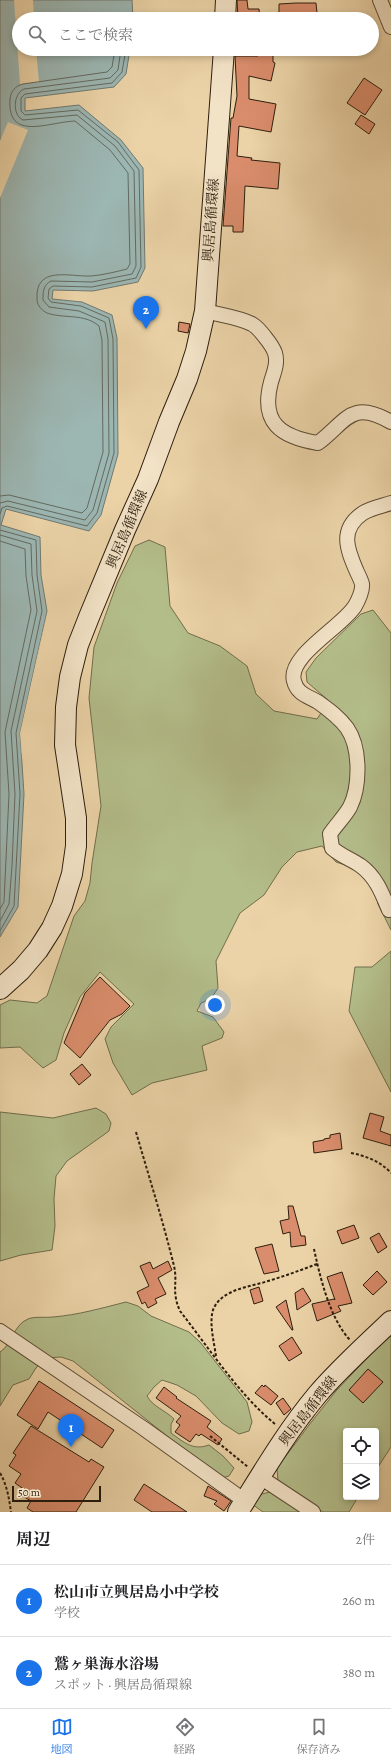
<!DOCTYPE html>
<html lang="ja">
<meta charset="utf-8">
<style>
body{margin:0;font-family:Alegreya,"Noto Serif JP",serif;background:#f6f6f6;color:#202124}
.controls{position:absolute;right:12px;bottom:12px;display:grid;overflow:hidden;border-radius:4px;box-shadow:0 2px 6px #0003}
.controls button{width:36px;height:36px;display:grid;place-items:center;padding:0;border:0;border-bottom:1px solid #e0e0e0;background:#fff;color:#202124;font:20px sans-serif}
.scale{position:absolute;left:12px;bottom:10px;width:89px;box-sizing:border-box;padding-left:4px;border:2px solid #2d1e0d;border-top:0;font-size:11px;line-height:14px;white-space:nowrap;color:#2d1e0d;-webkit-text-stroke:3px #f2e2c6;paint-order:stroke}
.you{position:absolute;left:215px;top:1005px;width:14px;height:14px;margin:-10px;border:3px solid #fff;border-radius:50%;background:#1a73e8;box-shadow:0 0 0 6px #1a73e833}
.badge{display:grid;place-items:center;width:26px;height:26px;border-radius:50%;background:#1a73e8;color:#fff;font-size:13px;font-weight:700}
.pin{position:absolute;translate:-50% -33px;filter:drop-shadow(0 1px 2px #0008)}
.pin::after{content:'';position:absolute;top:21px;width:14px;height:12px;background:inherit;clip-path:polygon(0 0,100% 0,50% 100%)}
.list{margin:0;padding:0;list-style:none}
h2{display:flex;justify-content:space-between;align-items:center;height:52px;margin:0;padding:0 16px;font-size:17px}
h2 small{font-size:13px;font-weight:400;color:#757577}
.list li{display:grid;grid-template-columns:26px 1fr auto;gap:12px;align-items:center;box-sizing:border-box;height:72px;padding:0 16px;border-top:1px solid #e0e0e0}
.list b{display:block;font-size:15px;white-space:nowrap}
.list p{margin:0;font-size:13px;white-space:nowrap;color:#757577}
.list em{font-size:13px;font-style:normal;color:#757577}
.icon{flex:none;width:22px;height:22px;fill:none;stroke:currentColor;stroke-width:2;stroke-linecap:round;stroke-linejoin:round}
.map{position:relative;flex:none;width:391px;height:1512px;overflow:hidden}
.search{position:absolute;background:#fff;box-shadow:0 2px 6px #0003;left:12px;right:12px;top:12px;height:44px;display:flex;align-items:center;gap:10px;box-sizing:border-box;padding:0 14px;border-radius:22px;color:#757577;font-size:15px}
.sheet{height:196px;background:#fff}
nav{display:flex;justify-content:space-around;align-items:center;box-sizing:border-box;height:56px;border-top:1px solid #e0e0e0;background:#fff;font-size:11px;color:#757577}
nav a{display:grid;justify-items:center;gap:2px}
nav .on{color:#1a73e8}
.map>svg:first-child{display:block}
.green{fill:#b3bd8a;stroke:#706e4c}
.water{fill:#9cb6b2;stroke:#707970}
.pier{fill:#ebd3a7}
.lines{fill:none;stroke-linecap:round;stroke-linejoin:round}
.shore{stroke:#646a60;stroke-width:1}
.building{fill:#da8d6c;stroke:#2d1e0d}
.street-casing{stroke:#5c4b34;stroke-width:16}
.secondary-casing{stroke:#2d1e0d;stroke-width:22}
.path{stroke:#2d1e0d;stroke-width:2;stroke-dasharray:3 2;stroke-linecap:butt}
.street{stroke:#f2e2c6;stroke-width:14}
.secondary{stroke:#f2e2c6;stroke-width:20}
.labels{text-anchor:middle;dominant-baseline:central;stroke-width:3;stroke-linejoin:round;paint-order:stroke}
.street-label{font-size:14px;fill:#2d1e0d;stroke:#f2e2c6}
</style>
<div class="map">
<svg width="391" height="1512" viewBox="0 0 391 1512">
<rect width="100%" height="100%" fill="#ebd3a7"/>
<filter id="stains"><feTurbulence type="fractalNoise" baseFrequency=".005" numOctaves="4"/><feColorMatrix values="0 0 0 0 .2 0 0 0 0 .09 0 0 0 0 .02 0 0 0 .5 -.17"/></filter>
<radialGradient id="worn" r=".72"><stop offset=".6" stop-color="#630" stop-opacity="0"/><stop offset="1" stop-color="#630" stop-opacity=".3"/></radialGradient>
<path class="green" d="M 149,540 L 165,547 L 170,606 L 188,633 L 220,646 L 247,666 L 256,694 L 274,711 L 317,719 L 329,701 L 307,682 L 306,672 L 316,658 L 361,614 L 373,610 L 391,633 L 391,930 L 378,904 L 376,894 L 364,876 L 348,866 L 336,862 L 322,846 L 297,852 L 282,867 L 264,895 L 240,913 L 216,961 L 218,988 L 211,999 L 201,1003 L 197,1011 L 213,1017 L 224,1032 L 222,1038 L 202,1046 L 207,1070 L 152,1083 L 132,1095 L 113,1063 L 105,1039 L 111,1027 L 134,1004 L 100,972 L 80,997 L 64,1033 L 56,1060 L 43,1068 L 20,1047 L 0,1048 L 0,1005 L 10,1000 L 37,1003 L 47,996 L 74,916 L 85,901 L 90,883 L 92,863 L 101,806 L 89,698 L 94,647 L 117,583 L 135,546 Z
M 391,951 L 391,1092 L 349,1011 L 355,967 L 372,967 Z
M 96,1108 L 106,1114 L 111,1123 L 109,1131 L 67,1161 L 56,1176 L 54,1199 L 55,1226 L 52,1250 L 21,1255 L 0,1261 L 0,1112 L 53,1118 Z
M 126,1302 L 138,1306 L 151,1316 L 189,1332 L 200,1342 L 247,1402 L 252,1422 L 249,1431 L 239,1434 L 222,1423 L 196,1396 L 177,1385 L 162,1380 L 154,1387 L 147,1396 C 153,1407 165,1410 174,1419 L 171,1424 L 171,1433 C 184,1442 192,1451 209,1445 L 223,1456 L 234,1468 L 229,1476 L 222,1478 L 177,1444 L 73,1361 L 61,1357 L 46,1358 L 36,1368 L 29,1379 L 13,1385 L 0,1406 L 0,1352 C 12,1345 13,1325 28,1319 C 35,1316 45,1318 53,1317 C 78,1315 102,1308 126,1302 Z
M 391,1333 L 391,1447 L 376,1470 L 376,1431 L 346,1431 L 346,1497 L 358,1497 L 349,1512 L 323,1512 L 278,1482 L 277,1468 L 309,1425 L 336,1391 Z
M 270,1492 L 300,1512 L 263,1512 L 252,1504 L 258,1495 Z"/>
<path class="water" d="M 0,0 L 132,0 L 133,19 L 19,19 L 19,49 L 130,49 L 126,74 L 114,87 L 25,98 L 25,111 L 79,105 L 121,140 L 143,168 L 145,268 L 138,282 L 93,291 L 53,290 L 52,299 L 82,302 L 112,315 L 117,338 L 118,454 L 101,515 L 89,531 L 6,509 L 1,525 L 40,537 L 41,575 L 47,611 L 20,733 L 24,794 L 18,907 L 0,937 Z"/>
<path class="pier" d="M 14,0 L 33,0 L 34,19 L 19,19 L 19,49 L 36,49 L 39,82 L 20,84 Z
M 8,122 L 28,130 L 0,198 L 0,141 Z
M 48,608 L 22,733 L 24,761 L 22,758 L 20,733 Z
M 21,904 L 20,908 L 4,936 L 0,939 Z"/>
<g class="lines">
<path class="shore" d="M 0,496 L 9,495 L 82,513 L 87,508 L 103,452 L 102,340 L 99,326 C 84,313 64,319 47,313 C 41,310 37,305 37,299 C 35,265 70,277 91,276 C 103,275 115,272 127,269 L 130,264 L 128,173 L 110,150 L 75,121 C 48,122 7,142 10,99 C 11,91 15,86 23,84 L 107,72 L 112,67 L 115,49
M 0,503 L 8,501 L 85,520 L 93,510 L 109,453 L 108,339 L 105,322 L 79,311 L 49,307 L 43,300 C 43,292 43,285 51,281 L 92,282 L 132,274 L 136,266 L 134,171 L 115,146 L 77,115 L 23,120 C 12,115 13,94 24,89 L 110,78 L 118,70 L 121,49
M 0,514 L 2,508 L 7,506 L 87,526 L 97,513 L 114,453 L 113,339 L 109,318 L 81,306 L 51,302 L 48,298 L 49,289 L 53,286 L 92,287 L 136,278 L 141,267 L 139,170 L 118,142 L 78,110 L 25,115 L 21,111 L 21,98 L 25,94 L 112,83 L 122,72 L 126,49
M 0,530 L 36,540 L 37,575 L 42,611 L 16,733 L 20,794 L 14,906 L 0,931
M 0,535 L 31,544 L 32,575 L 37,611 L 11,731 L 15,794 L 12,866 L 9,904 L 0,921
M 0,541 L 25,549 L 26,576 L 31,610 L 5,732 L 9,794 L 4,902 L 0,909"/>
</g>
<path class="building" d="M 237,0 L 247,0 L 248,9 L 259,9 L 260,19 L 238,19 Z
M 296,3 L 316,3 L 317,13 L 301,13 L 301,18 L 279,19 L 279,4 Z
M 258,49 L 273,49 L 273,62 L 275,63 L 271,81 L 249,76 L 249,99 L 276,104 L 271,132 L 239,126 L 237,156 L 252,158 L 251,160 L 280,163 L 278,189 L 245,186 L 243,232 L 233,232 L 233,226 L 223,226 L 231,118 L 233,118 L 237,96 L 235,56 L 258,56 Z
M 364,78 L 382,90 L 365,115 L 347,103 Z
M 361,115 L 375,124 L 369,134 L 355,124 Z
M 179,322 L 190,324 L 188,333 L 178,331 Z
M 100,977 L 130,1006 L 122,1014 L 110,1020 L 80,1058 L 64,1043 L 85,993 Z
M 82,1064 L 91,1075 L 79,1085 L 70,1074 Z
M 370,1113 L 384,1117 L 380,1131 L 391,1135 L 391,1146 L 363,1138 Z
M 340,1133 L 342,1149 L 314,1153 L 313,1142 L 324,1140 L 324,1139 L 330,1138 L 330,1135 Z
M 288,1206 L 293,1206 L 301,1236 L 305,1236 L 306,1245 L 291,1247 L 290,1232 L 283,1234 L 280,1221 L 289,1219 Z
M 354,1225 L 359,1238 L 342,1244 L 337,1231 Z
M 379,1233 L 387,1247 L 378,1253 L 370,1238 Z
M 272,1244 L 279,1271 L 264,1274 L 255,1248 Z
M 168,1261 L 172,1270 L 158,1278 L 166,1294 L 155,1299 L 157,1303 L 148,1308 L 145,1302 L 142,1304 L 137,1292 L 149,1286 L 140,1266 L 150,1262 L 153,1269 Z
M 377,1271 L 387,1282 L 373,1295 L 363,1285 Z
M 342,1272 L 352,1303 L 338,1306 L 341,1311 L 317,1321 L 312,1304 L 334,1299 L 335,1300 L 327,1277 Z
M 259,1287 L 263,1301 L 254,1304 L 250,1290 Z
M 303,1288 L 311,1301 L 297,1310 L 295,1293 Z
M 286,1300 L 293,1330 L 292,1330 L 276,1307 Z
M 292,1337 L 302,1353 L 289,1361 L 279,1346 Z
M 368,1369 L 383,1382 L 363,1403 L 349,1390 Z
M 39,1381 L 114,1430 L 102,1448 L 48,1412 L 38,1429 L 17,1415 Z
M 262,1385 L 264,1387 L 265,1385 L 278,1396 L 271,1405 L 255,1393 Z
M 164,1387 L 177,1397 L 176,1398 L 211,1421 L 207,1427 L 222,1439 L 218,1445 L 201,1434 L 199,1436 L 196,1434 L 190,1442 L 175,1432 L 180,1425 L 176,1422 L 181,1416 L 156,1398 Z
M 283,1398 L 291,1409 L 284,1415 L 276,1403 Z
M 31,1426 L 89,1462 L 91,1459 L 104,1467 L 76,1512 L 33,1512 L 27,1508 L 31,1501 L 21,1495 L 25,1490 L 15,1483 L 21,1474 L 9,1466 L 16,1455 L 13,1453 Z
M 144,1484 L 161,1495 L 187,1512 L 152,1512 L 134,1500 Z
M 208,1486 L 231,1501 L 224,1511 L 214,1504 L 217,1501 L 204,1496 Z"/>
<g class="lines">
<g class="street-casing">
<path id="street" d="M 380,0 L 391,27
M 205,311 C 220,315 238,317 252,324 C 257,327 262,333 265,337 C 269,342 273,347 275,353 C 278,363 274,372 271,382 C 260,423 281,437 318,443 C 347,421 351,399 391,422
M 389,910 C 382,893 376,877 361,866 C 351,859 341,856 332,848 L 330,834 C 336,825 345,816 350,807 C 360,787 361,748 347,728 C 339,717 329,710 318,702 C 308,696 297,694 294,681 C 287,656 342,627 355,606 C 358,601 363,590 362,584 C 361,580 359,576 357,572 C 348,551 338,530 363,513 C 371,508 382,506 391,503
M 0,1331 L 143,1428 L 245,1501
M 260,1477 L 313,1512"/>
</g>
<g class="secondary-casing">
<path id="secondary" d="M 225,19 L 226,0
M 0,989 L 21,970 L 38,950 L 52,928 L 62,906 L 72,874 L 76,846 L 76,818 L 65,745 L 66,707 L 70,677 L 78,645 L 89,617 L 125,530 L 148,479 L 169,422 L 187,379 L 196,351 L 205,311 L 224,49
M 238,1512 C 263,1472 287,1431 317,1395 C 339,1369 366,1345 391,1321"/>
</g>
<path class="path" d="M 136,1132 C 149,1177 163,1221 174,1266 C 178,1283 171,1291 180,1311 C 209,1348 239,1395 275,1424
M 351,1153 C 366,1156 380,1161 391,1173
M 314,1249 C 320,1277 330,1319 350,1340
M 216,1356 C 214,1342 209,1323 213,1310 C 221,1289 250,1287 268,1281 C 285,1276 301,1270 317,1264
M 210,1436 L 248,1467
M 0,1473 C 7,1485 9,1498 11,1512"/>
<use href="#street" class="street"/>
<use href="#secondary" class="secondary"/>
</g>
<g class="labels">
<g class="street-label">
<text transform="translate(211 220) rotate(-86)">興居島循環線</text>
<text transform="translate(127 529) rotate(-67)">興居島循環線</text>
<text transform="translate(308 1411) rotate(-52)">興居島循環線</text>
</g>
</g>
<rect width="100%" height="100%" filter="url(#stains)"/>
<rect width="100%" height="100%" fill="url(#worn)"/>
</svg>
<div class="controls">
<button><svg class="icon" aria-label="locate" viewBox="0 0 24 24"><circle cx="12" cy="12" r="6"/><path d="M12 2v4M12 18v4M2 12h4M18 12h4"/></svg></button>
<button><svg class="icon" aria-label="layers" viewBox="0 0 24 24"><path d="M12 4l9 5-9 5-9-5zM3 14l9 5 9-5"/></svg></button>
</div>
<div class="scale">50 m</div>
<div class="you"></div>
<div class="pin badge" style="left:71px;top:1447px">1</div>
<div class="pin badge" style="left:146px;top:329px">2</div>
<div class="search"><svg class="icon" aria-label="search" viewBox="0 0 24 24"><circle cx="10" cy="10" r="6"/><path d="M15 15l6 6"/></svg>ここで検索</div>
</div>
<section class="sheet">
<h2>周辺<small>2件</small></h2>
<ul class="list">
<li><span class="badge">1</span><div><b>松山市立興居島小中学校</b><p>学校</p></div><em>260 m</em></li>
<li><span class="badge">2</span><div><b>鷲ヶ巣海水浴場</b><p>スポット · 興居島循環線</p></div><em>380 m</em></li>
</ul>
</section>
<nav>
<a class="on"><svg class="icon" aria-label="map" viewBox="0 0 24 24"><path d="M3 6l6-2 6 2 6-2v14l-6 2-6-2-6 2zM9 4v14M15 6v14"/></svg>地図</a>
<a><svg class="icon" aria-label="directions" viewBox="0 0 24 24"><path d="M12 3l9 9-9 9-9-9zM9 14v-3h6M13 9l2 2-2 2"/></svg>経路</a>
<a><svg class="icon" aria-label="saved" viewBox="0 0 24 24"><path d="M7 4h10v16l-5-4-5 4z"/></svg>保存済み</a>
</nav>
